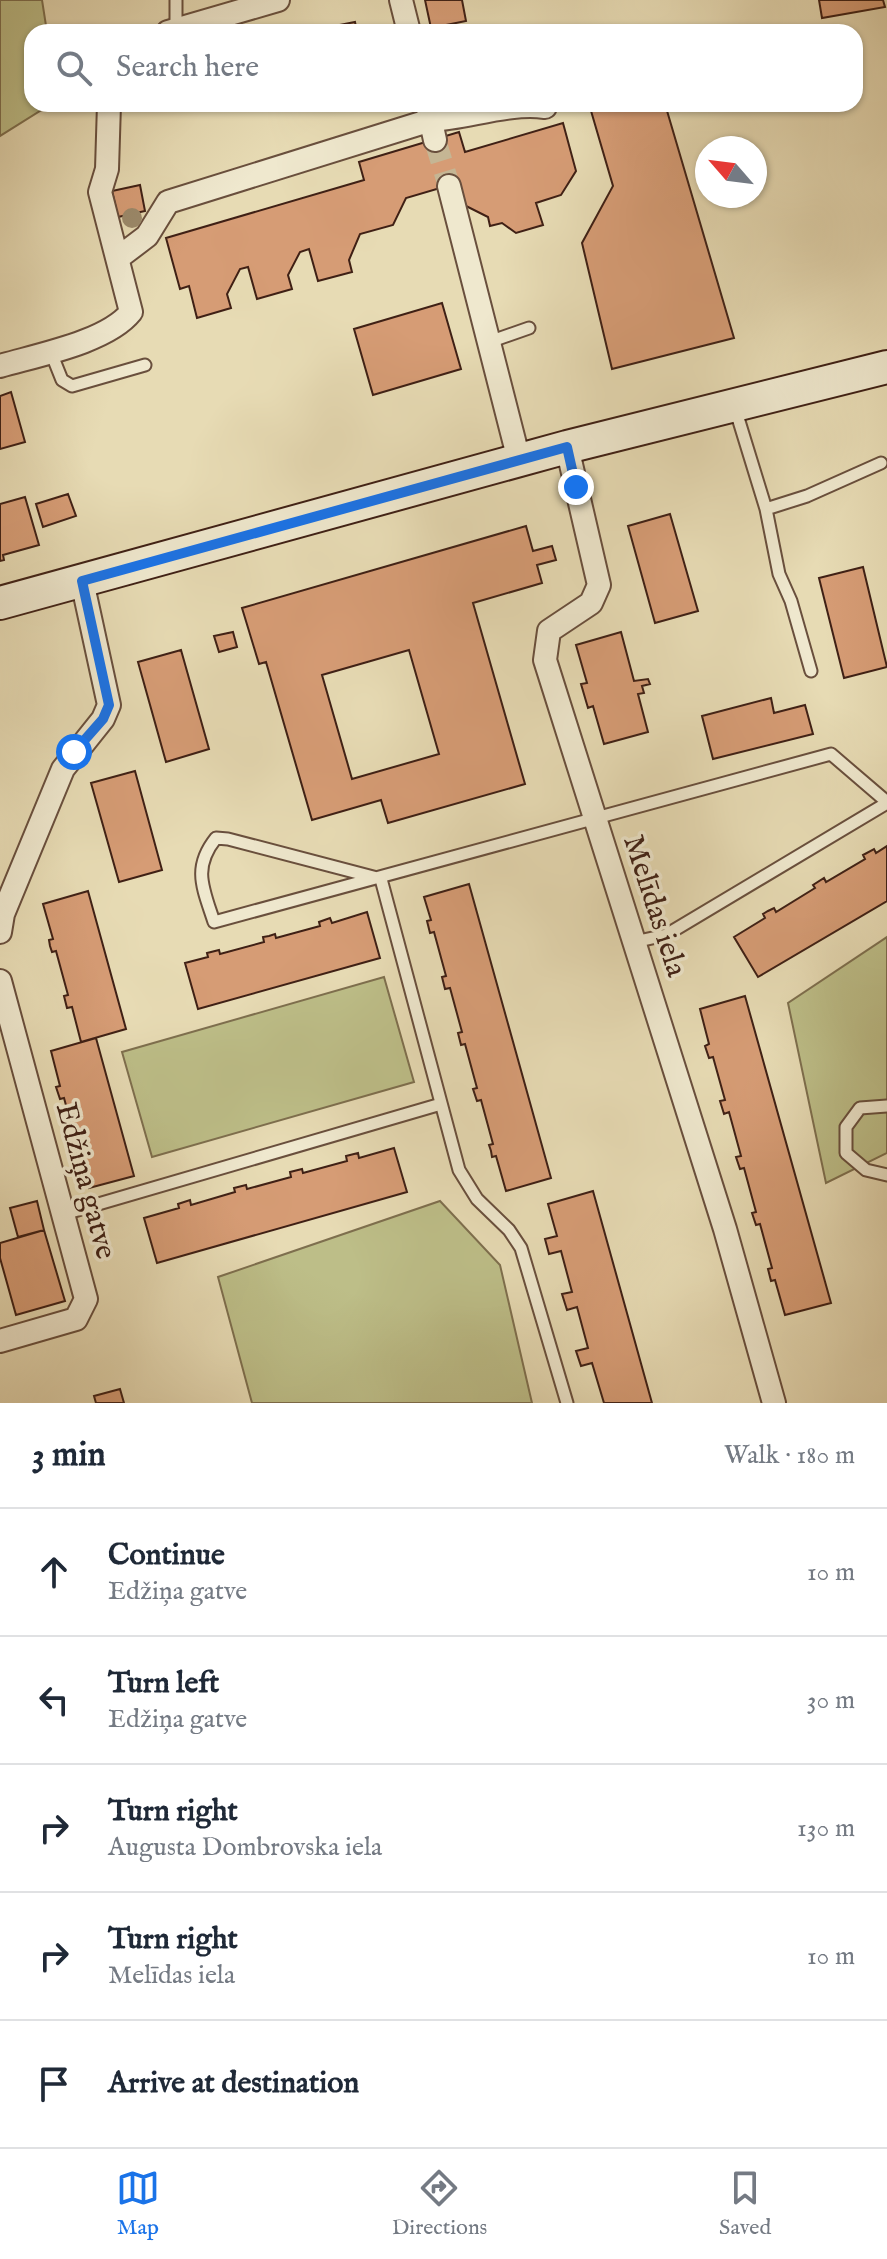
<!DOCTYPE html>
<meta charset="utf-8">
<style>
body{margin:0;font-family:"IM FELL English",serif;background:#f2f2f3;color:#1f2937}
.compass{position:absolute;left:695px;top:136px;width:72px;height:72px;border-radius:50%;background:#fff;box-shadow:0 2px 6px #0004;rotate:298deg}
.stop{position:absolute;width:24px;height:24px;margin:-18px;border:6px solid #1a73e8;border-radius:50%;background:#fff}
.stop.end{background:#1a73e8;border-color:#fff;box-shadow:0 2px 8px #0008}
.list{margin:0;padding:0;list-style:none}
h2{display:flex;justify-content:space-between;align-items:center;height:104px;margin:0;padding:0 32px;font-size:34px}
h2 small{font-size:26px;font-weight:400;color:#747a83}
.list li{display:grid;grid-template-columns:52px 1fr auto;gap:24px;align-items:center;box-sizing:border-box;height:128px;padding:0 32px;border-top:2px solid #e0e1e3}
.list b{display:block;font-size:30px;white-space:nowrap}
.list p{margin:0;font-size:26px;white-space:nowrap;color:#747a83}
.list em{font-size:26px;font-style:normal;color:#747a83}
.icon{flex:none;width:44px;height:44px;fill:none;stroke:currentColor;stroke-width:2;stroke-linecap:round;stroke-linejoin:round}
.map{position:relative;flex:none;width:887px;height:1403px;overflow:hidden}
.search{position:absolute;background:#fff;box-shadow:0 2px 6px #0004;left:24px;right:24px;top:24px;height:88px;display:flex;align-items:center;gap:20px;box-sizing:border-box;padding:0 28px;border-radius:24px;color:#747a83;font-size:30px}
.sheet{height:744px;background:#fff}
nav{display:flex;justify-content:space-around;align-items:center;box-sizing:border-box;height:112px;border-top:2px solid #e0e1e3;background:#fff;font-size:22px;color:#747a83}
nav a{display:grid;justify-items:center;gap:4px}
nav .on{color:#1a73e8}
.map>svg:first-child{display:block}
.green{fill:#bdbe88;stroke:#7e6f4e;stroke-width:2}
.building{fill:#d69c75;stroke:#3f2015;stroke-width:2;fill-rule:evenodd}
.lines{fill:none;stroke-linecap:round;stroke-linejoin:round}
.street-tunnel{stroke:#c5b694;stroke-width:22;stroke-dasharray:22 11;stroke-linecap:butt}
.lane-casing{stroke:#694f3d;stroke-width:15}
.street-casing{stroke:#694f3d;stroke-width:26}
.secondary-casing{stroke:#3f2015;stroke-width:36}
.lane{stroke:#efe8ce;stroke-width:11}
.street{stroke:#efe8ce;stroke-width:22}
.secondary{stroke:#efe8ce;stroke-width:32}
.tree{fill:#9c8a6c}
.route{stroke:#1a73e8;stroke-width:10}
.labels{text-anchor:middle;dominant-baseline:central;stroke-width:7;stroke-linejoin:round;paint-order:stroke}
.street-label{font-size:30px;fill:#3f2015;stroke:#efe8ce}
</style>
<div class="map">
<svg width="887" height="1403" viewBox="0 0 887 1403">
<rect width="100%" height="100%" fill="#e7dbb4"/>
<filter id="stains"><feTurbulence type="fractalNoise" baseFrequency=".0025" numOctaves="4"/><feColorMatrix values="0 0 0 0 .2 0 0 0 0 .09 0 0 0 0 .02 0 0 0 .5 -.17"/></filter>
<radialGradient id="worn" r=".72"><stop offset=".6" stop-color="#630" stop-opacity="0"/><stop offset="1" stop-color="#630" stop-opacity=".3"/></radialGradient>
<path class="green" d="M 0,0 L 42,0 L 47,32 L 32,32 L 32,104 L 51,104 L 0,136 Z
M 887,937 L 887,1153 L 826,1183 L 788,1003 Z
M 384,977 L 414,1082 L 152,1157 L 122,1052 Z
M 440,1201 L 500,1265 L 532,1403 L 252,1403 L 218,1277 Z"/>
<path class="building" d="M 425,0 L 462,0 L 466,21 L 431,28 Z
M 819,0 L 883,0 L 885,7 L 822,18 Z
M 355,22 L 357,32 L 324,32 L 324,28 Z
M 589,104 L 665,104 L 734,338 L 612,369 L 582,243 L 613,186 Z
M 563,123 L 576,171 L 561,195 L 536,203 L 543,225 L 516,233 L 502,223 L 490,226 L 488,217 L 464,205 L 457,183 L 406,198 L 393,225 L 360,234 L 349,260 L 352,272 L 318,281 L 309,249 L 300,252 L 288,275 L 292,289 L 257,299 L 248,267 L 240,269 L 227,294 L 231,308 L 197,318 L 189,286 L 180,289 L 166,238 L 364,180 L 359,162 L 459,132 L 465,152 Z
M 140,185 L 145,211 L 118,217 L 112,191 Z
M 442,303 L 461,369 L 373,395 L 354,329 Z
M 11,392 L 25,442 L 0,449 L 0,396 Z
M 68,494 L 76,516 L 43,527 L 36,504 Z
M 25,497 L 39,545 L 3,555 L 4,560 L 0,561 L 0,504 Z
M 670,514 L 698,611 L 655,623 L 628,526 Z
M 526,526 L 533,551 L 552,546 L 556,560 L 537,565 L 542,583 L 473,603 L 525,784 L 388,823 L 381,800 L 312,820 L 266,662 L 259,664 L 242,608 ZM 409,650 L 439,754 L 352,779 L 322,675 Z
M 863,567 L 887,667 L 844,678 L 819,578 Z
M 233,632 L 237,647 L 219,652 L 214,636 Z
M 621,632 L 634,681 L 648,679 L 650,684 L 642,686 L 644,693 L 638,694 L 648,732 L 604,744 L 593,706 L 588,708 L 581,684 L 587,683 L 576,645 Z
M 181,650 L 209,749 L 166,762 L 138,662 Z
M 771,698 L 774,713 L 805,705 L 813,734 L 713,759 L 702,716 Z
M 135,771 L 162,870 L 119,882 L 91,783 Z
M 887,846 L 887,901 L 758,977 L 734,937 L 765,918 L 763,914 L 768,911 L 774,908 L 776,912 L 815,888 L 813,885 L 824,878 L 826,882 L 865,859 L 863,855 L 874,849 L 876,853 Z
M 469,884 L 551,1178 L 506,1191 L 496,1156 L 492,1157 L 491,1151 L 489,1145 L 493,1144 L 481,1100 L 477,1101 L 473,1089 L 477,1088 L 465,1044 L 461,1045 L 458,1033 L 462,1032 L 450,988 L 445,989 L 442,977 L 446,976 L 434,932 L 430,933 L 427,921 L 431,920 L 424,897 Z
M 88,891 L 126,1029 L 81,1042 L 72,1007 L 67,1008 L 64,996 L 68,995 L 56,951 L 52,952 L 50,946 L 49,940 L 53,939 L 43,904 Z
M 367,912 L 380,958 L 198,1009 L 185,963 L 208,957 L 207,953 L 219,950 L 220,954 L 264,942 L 263,937 L 269,936 L 275,934 L 276,938 L 320,926 L 319,922 L 330,918 L 332,923 Z
M 745,996 L 831,1303 L 785,1315 L 775,1280 L 771,1281 L 768,1269 L 772,1268 L 760,1224 L 756,1225 L 752,1213 L 756,1212 L 744,1168 L 740,1169 L 736,1157 L 741,1156 L 729,1112 L 724,1114 L 720,1101 L 725,1100 L 713,1057 L 709,1058 L 705,1046 L 709,1044 L 700,1009 Z
M 96,1038 L 134,1176 L 89,1188 L 79,1154 L 75,1155 L 72,1143 L 76,1142 L 64,1098 L 60,1099 L 56,1087 L 60,1086 L 51,1051 Z
M 394,1148 L 407,1192 L 157,1263 L 144,1218 L 179,1208 L 178,1204 L 190,1200 L 191,1205 L 235,1192 L 234,1188 L 246,1185 L 247,1189 L 291,1177 L 290,1172 L 302,1169 L 303,1173 L 347,1161 L 346,1156 L 358,1153 L 359,1158 Z
M 593,1191 L 652,1403 L 604,1403 L 592,1363 L 581,1366 L 576,1351 L 588,1348 L 577,1307 L 567,1310 L 562,1294 L 572,1292 L 561,1251 L 549,1254 L 545,1239 L 557,1236 L 548,1204 Z
M 37,1201 L 44,1230 L 18,1237 L 10,1208 Z
M 44,1230 L 65,1301 L 16,1315 L 0,1258 L 0,1243 Z
M 120,1389 L 124,1403 L 96,1403 L 94,1396 Z"/>
<g class="lines">
<path class="street-tunnel" d="M 435,140 L 449,186"/>
<g class="lane-casing">
<path id="lane" d="M 176,0 L 176,29
M 489,342 L 529,328
M 50,350 L 62,380 L 72,386 L 145,365
M 735,408 L 766,509 L 779,574 L 791,601 L 811,671
M 766,509 L 807,496 L 881,463
M 381,879 L 228,839 L 216,838 C 192,868 203,888 214,922 L 831,754 L 887,802
M 381,879 L 459,1170 L 477,1199 L 509,1230 L 521,1248 L 567,1403
M 634,942 L 666,935 L 887,803
M 887,1106 L 860,1108 L 846,1127 L 846,1153 L 866,1170 L 887,1175
M 64,1214 L 441,1104"/>
</g>
<g class="street-casing">
<path id="street" d="M 401,0 L 409,32
M 168,32 L 278,0
M 427,104 L 435,140
M 449,186 L 519,460
M 118,258 L 147,236 L 168,202 L 431,120 C 468,118 508,102 545,107
M 0,366 C 38,355 107,342 131,312 L 100,192 L 107,169 L 109,104
M 567,447 L 599,585 L 591,603 L 549,631 L 545,660 L 725,1229 L 774,1403
M 0,932 L 3,914 L 63,769 L 103,719 L 109,705 L 82,581
M 0,981 L 86,1299 L 76,1319 L 0,1341"/>
</g>
<g class="secondary-casing">
<path id="secondary" d="M 0,603 L 567,447 L 887,367"/>
</g>
<use href="#lane" class="lane"/>
<use href="#street" class="street"/>
<use href="#secondary" class="secondary"/>
</g>
<circle class="tree" cx="132" cy="218" r="10"/>
<g class="lines">
<path class="route" d="M 74,752 L 103,719 L 109,705 L 82,581 L 567,447 L 576,487"/>
</g>
<g class="labels">
<g class="street-label">
<text transform="translate(654 906) rotate(72)">Melīdas iela</text>
<text transform="translate(85 1181) rotate(75)">Edžiņa gatve</text>
</g>
</g>
<rect width="100%" height="100%" filter="url(#stains)"/>
<rect width="100%" height="100%" fill="url(#worn)"/>
</svg>
<svg class="compass" viewBox="-18 -18 36 36"><path d="M0-13l5 13h-10z" fill="#e53935"/><path d="M0 13l5-13h-10z" fill="#747a83"/></svg>
<div class="stop" style="left:74px;top:752px"></div>
<div class="stop end" style="left:576px;top:487px"></div>
<div class="search"><svg class="icon" aria-label="search" viewBox="0 0 24 24"><circle cx="10" cy="10" r="6"/><path d="M15 15l6 6"/></svg>Search here</div>
</div>
<section class="sheet">
<h2>3 min<small>Walk · 180 m</small></h2>
<ul class="list">
<li><svg class="icon" aria-label="ahead" viewBox="0 0 24 24"><path d="M12 20V5M6 11l6-6 6 6"/></svg><div><b>Continue</b><p>Edžiņa gatve</p></div><em>10 m</em></li>
<li><svg class="icon" aria-label="left" viewBox="0 0 24 24"><path d="M17 20v-9H6M10 6l-5 5 5 5"/></svg><div><b>Turn left</b><p>Edžiņa gatve</p></div><em>30 m</em></li>
<li><svg class="icon" aria-label="right" viewBox="0 0 24 24"><path d="M7 20v-9h11M14 6l5 5-5 5"/></svg><div><b>Turn right</b><p>Augusta Dombrovska iela</p></div><em>130 m</em></li>
<li><svg class="icon" aria-label="right" viewBox="0 0 24 24"><path d="M7 20v-9h11M14 6l5 5-5 5"/></svg><div><b>Turn right</b><p>Melīdas iela</p></div><em>10 m</em></li>
<li><svg class="icon" aria-label="arrive" viewBox="0 0 24 24"><path d="M6 21V4h12l-3 4 3 4H6"/></svg><div><b>Arrive at destination</b></div></li>
</ul>
</section>
<nav>
<a class="on"><svg class="icon" aria-label="map" viewBox="0 0 24 24"><path d="M3 6l6-2 6 2 6-2v14l-6 2-6-2-6 2zM9 4v14M15 6v14"/></svg>Map</a>
<a><svg class="icon" aria-label="directions" viewBox="0 0 24 24"><path d="M12 3l9 9-9 9-9-9zM9 14v-3h6M13 9l2 2-2 2"/></svg>Directions</a>
<a><svg class="icon" aria-label="saved" viewBox="0 0 24 24"><path d="M7 4h10v16l-5-4-5 4z"/></svg>Saved</a>
</nav>
